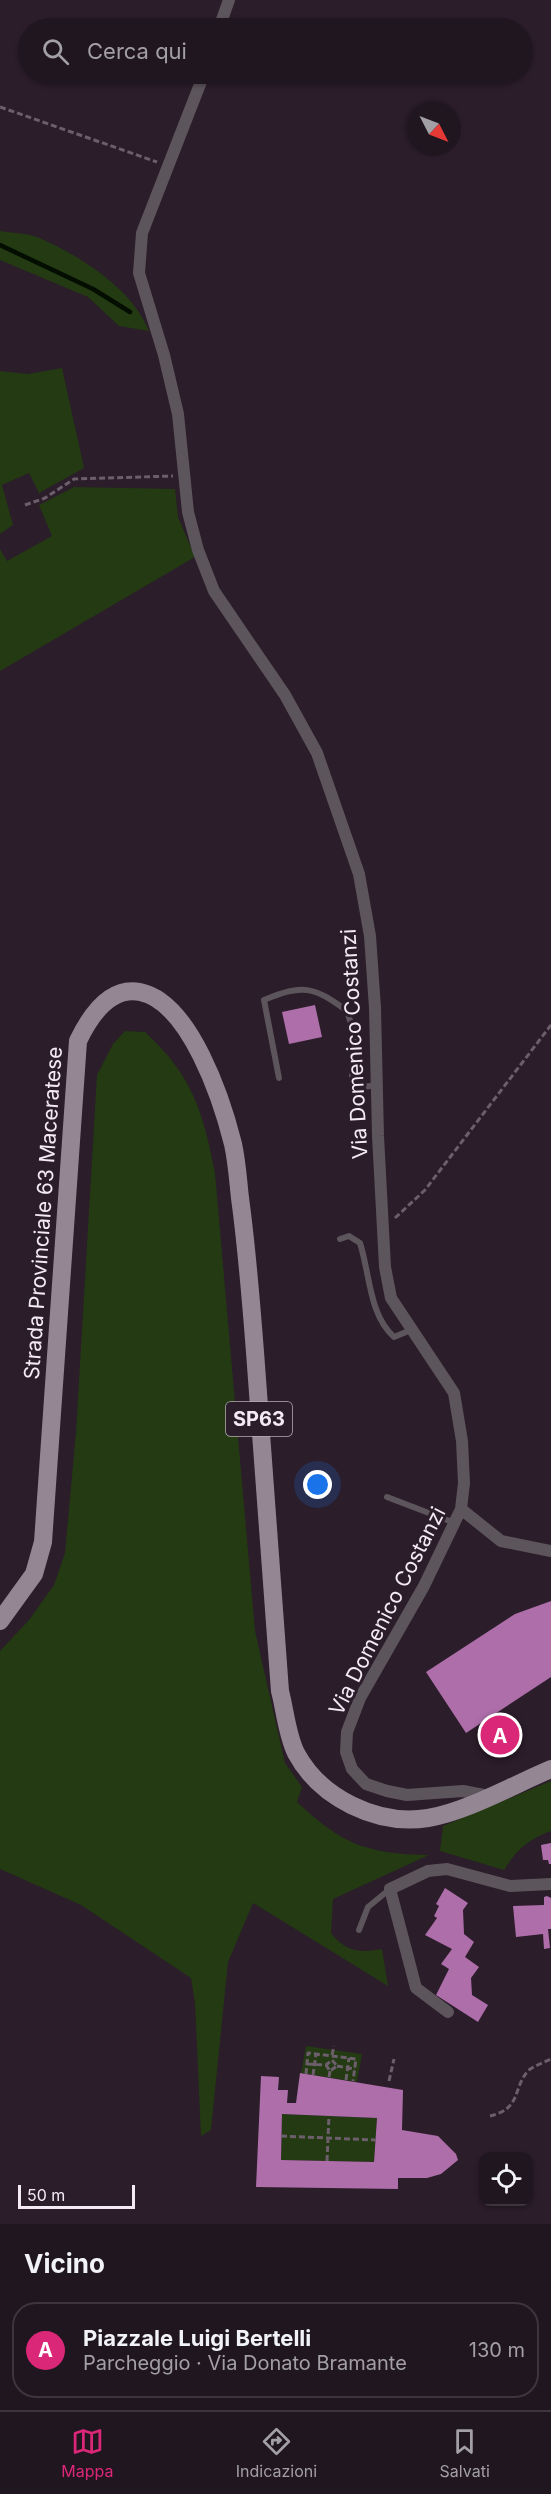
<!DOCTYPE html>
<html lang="it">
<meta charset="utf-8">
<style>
body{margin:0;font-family:Inter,sans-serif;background:#2d232d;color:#f1f3f6}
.controls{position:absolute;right:18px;bottom:18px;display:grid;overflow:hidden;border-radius:12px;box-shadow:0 2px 4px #0004}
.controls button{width:54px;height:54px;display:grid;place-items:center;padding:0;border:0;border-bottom:2px solid #3d353e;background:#201620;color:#f1f3f6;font:30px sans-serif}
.compass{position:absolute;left:407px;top:102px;width:54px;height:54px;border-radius:50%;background:#201620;box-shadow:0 2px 4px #0004;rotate:132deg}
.scale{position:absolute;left:18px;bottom:15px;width:117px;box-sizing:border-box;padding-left:6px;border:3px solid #f4eaf3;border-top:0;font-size:16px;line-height:21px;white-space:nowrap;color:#f4eaf3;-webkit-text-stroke:4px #2b1d2a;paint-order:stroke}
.you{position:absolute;left:318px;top:1485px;width:21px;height:21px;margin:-15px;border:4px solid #fff;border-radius:50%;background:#1a73e8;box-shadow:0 0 0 9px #1a73e833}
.badge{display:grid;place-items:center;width:39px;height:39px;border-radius:50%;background:#db2777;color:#fff;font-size:20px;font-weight:700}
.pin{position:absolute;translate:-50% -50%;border:3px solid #fff;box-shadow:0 2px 6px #0006}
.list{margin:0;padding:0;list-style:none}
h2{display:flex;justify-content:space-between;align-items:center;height:78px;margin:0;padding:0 24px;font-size:26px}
h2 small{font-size:20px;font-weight:400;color:#a29fa5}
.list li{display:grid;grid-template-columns:39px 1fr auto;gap:18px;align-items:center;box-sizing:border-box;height:96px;margin:0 12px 12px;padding:0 12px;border:2px solid #3d353e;border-radius:24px}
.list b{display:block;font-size:22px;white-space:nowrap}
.list p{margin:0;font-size:20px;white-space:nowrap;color:#a29fa5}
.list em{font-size:20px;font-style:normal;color:#a29fa5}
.icon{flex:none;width:33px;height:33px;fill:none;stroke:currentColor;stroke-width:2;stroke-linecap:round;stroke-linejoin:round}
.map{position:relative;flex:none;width:551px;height:2224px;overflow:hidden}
.search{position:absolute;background:#201620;box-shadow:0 2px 4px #0004;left:18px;right:18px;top:18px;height:66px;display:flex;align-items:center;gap:15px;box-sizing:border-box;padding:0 21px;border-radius:33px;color:#a29fa5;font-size:22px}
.sheet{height:186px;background:#201620}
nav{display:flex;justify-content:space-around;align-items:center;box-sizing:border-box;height:84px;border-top:2px solid #3d353e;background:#201620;font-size:16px;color:#a29fa5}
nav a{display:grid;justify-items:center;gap:3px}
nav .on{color:#db2777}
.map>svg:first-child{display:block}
.green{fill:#233a13}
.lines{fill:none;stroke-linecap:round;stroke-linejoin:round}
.stream{stroke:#030d00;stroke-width:4.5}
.building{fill:#ae6eaa;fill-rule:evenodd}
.path{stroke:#6c5f6b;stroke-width:3;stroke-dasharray:6 3;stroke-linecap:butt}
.service{stroke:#5c555b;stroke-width:6}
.minor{stroke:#5c555b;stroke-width:12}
.primary{stroke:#958693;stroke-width:18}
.labels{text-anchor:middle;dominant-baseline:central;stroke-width:6;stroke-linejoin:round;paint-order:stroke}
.shield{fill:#2b1d2a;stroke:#b8acb7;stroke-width:1.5}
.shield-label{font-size:20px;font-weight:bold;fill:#f4eaf3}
.street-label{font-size:21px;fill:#f4eaf3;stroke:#2b1d2a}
</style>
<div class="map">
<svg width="551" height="2224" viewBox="0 0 551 2224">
<rect width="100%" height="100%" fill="#2b1d2a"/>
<path class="green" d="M 0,231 C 12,233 26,233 37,237 C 79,255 132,288 149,331 L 119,326 L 88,297 L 0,260 Z
M 62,368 L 84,468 L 39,493 L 29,473 L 2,485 L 13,525 L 0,534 L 0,371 L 28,374 Z
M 74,487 L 175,489 L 178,517 L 195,557 L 0,671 L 0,549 L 7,561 L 52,536 L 39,505 Z
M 125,1031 L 145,1032 C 193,1076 203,1112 215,1173 L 255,1631 L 285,1763 L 302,1787 L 297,1802 C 342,1844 366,1854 429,1855 L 333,1899 L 331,1933 C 346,1952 359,1953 382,1949 L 388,1986 L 253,1903 L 228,1962 L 211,2130 L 201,2136 L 195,2003 L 191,1978 L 81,1905 L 0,1869 L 0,1651 L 29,1620 L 54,1585 L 65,1553 L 76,1432 L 97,1075 L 113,1044 Z
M 551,1781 L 551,1831 C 529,1839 516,1850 504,1870 L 440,1851 L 443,1826 Z
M 306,2046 L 362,2054 L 357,2082 L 301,2073 Z
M 282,2114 L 377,2118 L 374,2162 L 281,2160 Z"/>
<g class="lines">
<path class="stream" d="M 0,245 L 93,289 L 130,312"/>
</g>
<path class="building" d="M 315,1005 L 322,1037 L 289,1044 L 282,1012 Z
M 551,1601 L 551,1677 L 466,1733 L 426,1672 L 515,1614 Z
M 551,1843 L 551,1864 L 549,1864 L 548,1860 L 543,1860 L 541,1845 Z
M 445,1888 L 468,1903 L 463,1910 L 464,1934 L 474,1942 L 465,1957 L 479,1967 L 471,1978 L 472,1995 L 488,2005 L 478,2022 L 436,1995 L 449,1969 L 441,1964 L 452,1949 L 425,1935 L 437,1918 L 434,1916 L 439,1906 L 436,1904 Z
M 547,1896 L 551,1898 L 551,1929 L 548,1929 L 550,1948 L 544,1949 L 543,1934 L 516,1937 L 513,1906 L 544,1905 L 544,1897 Z
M 300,2073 L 403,2090 L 402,2130 L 438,2136 L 456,2154 L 458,2160 L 441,2174 L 427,2178 L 398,2178 L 398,2189 L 256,2187 L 261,2076 L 279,2077 L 278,2090 L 288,2090 L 287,2103 L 296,2103 ZM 282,2114 L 377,2118 L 374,2162 L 281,2160 Z"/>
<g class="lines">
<path class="path" d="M 0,107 L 157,162
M 25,505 L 45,498 L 74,479 L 173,476
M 395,1218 L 425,1190 L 551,1025
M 332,2055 L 334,2046
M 307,2064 L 326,2065 L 332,2060 L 337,2066 L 330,2071 L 326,2065
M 337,2066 L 355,2069
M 306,2074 L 308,2053 L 356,2059 L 353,2081
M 313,2075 L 316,2054
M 329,2077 L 330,2071
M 346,2080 L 349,2058
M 389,2081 L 394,2059
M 490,2116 C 523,2108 512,2087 529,2070 C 534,2066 545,2062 551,2059
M 281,2136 L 376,2140
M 327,2161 L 329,2116"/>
<path class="service" d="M 279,1078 L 264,1000 C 303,984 313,986 347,1011 L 354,1033 L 352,1076 L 363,1087 L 377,1085
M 340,1239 L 349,1236 L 360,1243 C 370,1274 369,1315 394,1337 L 411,1330
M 387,1497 L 455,1523
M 359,1930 L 368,1907 L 390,1889"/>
<path class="minor" d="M 219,28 L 229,0
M 204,74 L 142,233 L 139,273 L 164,355 L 178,414 L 188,512 L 198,550 L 214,591 L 285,695 L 317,753 L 359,874 L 370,936 L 375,1008 L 378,1136 L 385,1267 L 391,1298 L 454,1393 L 462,1441 L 464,1483 L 461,1509 L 424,1586 L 360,1698 L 347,1732 L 346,1752 L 352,1769 L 366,1784 L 387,1791 L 407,1795 L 463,1791 L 489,1796
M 461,1509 L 501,1541 L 551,1551
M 448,2012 L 416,1988 L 390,1889 L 428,1871 L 447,1869 L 510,1886 L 551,1884"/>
<path class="primary" d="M 0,1621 L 34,1574 L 43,1542 L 78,1041 C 89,1018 109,986 140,992 C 190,1002 222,1100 233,1144 C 237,1162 238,1180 240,1198 C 247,1249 251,1300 255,1352 C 263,1465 271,1578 280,1691 C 285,1710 287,1735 296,1753 C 320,1798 377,1826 428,1818 C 468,1811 513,1785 551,1769"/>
</g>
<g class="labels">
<rect class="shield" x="226" y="1402" width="66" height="34" rx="4.5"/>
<g class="shield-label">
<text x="259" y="1419">SP63</text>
</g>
<g class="street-label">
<text transform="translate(354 1044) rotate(-93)">Via Domenico Costanzi</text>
<text transform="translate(43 1213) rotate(-86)">Strada Provinciale 63 Maceratese</text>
<text transform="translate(387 1611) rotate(-63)">Via Domenico Costanzi</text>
</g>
</g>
</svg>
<div class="controls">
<button><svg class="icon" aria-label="locate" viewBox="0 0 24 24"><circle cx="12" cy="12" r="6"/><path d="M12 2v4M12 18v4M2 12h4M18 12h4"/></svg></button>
</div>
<svg class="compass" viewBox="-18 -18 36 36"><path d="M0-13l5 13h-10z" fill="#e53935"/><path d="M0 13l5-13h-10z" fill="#a29fa5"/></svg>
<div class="scale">50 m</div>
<div class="you"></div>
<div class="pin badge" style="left:500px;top:1735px">A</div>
<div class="search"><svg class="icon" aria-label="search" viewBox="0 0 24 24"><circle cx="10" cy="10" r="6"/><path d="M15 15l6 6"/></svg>Cerca qui</div>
</div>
<section class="sheet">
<h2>Vicino<small></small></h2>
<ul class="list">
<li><span class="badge">A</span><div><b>Piazzale Luigi Bertelli</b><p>Parcheggio · Via Donato Bramante</p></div><em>130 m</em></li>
</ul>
</section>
<nav>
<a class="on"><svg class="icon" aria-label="map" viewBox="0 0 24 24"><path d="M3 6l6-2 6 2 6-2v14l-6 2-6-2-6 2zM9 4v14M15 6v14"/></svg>Mappa</a>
<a><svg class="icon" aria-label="directions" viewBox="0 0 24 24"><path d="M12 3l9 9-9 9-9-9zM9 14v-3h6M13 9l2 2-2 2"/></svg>Indicazioni</a>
<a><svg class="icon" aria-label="saved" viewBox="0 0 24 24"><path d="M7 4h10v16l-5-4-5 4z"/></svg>Salvati</a>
</nav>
